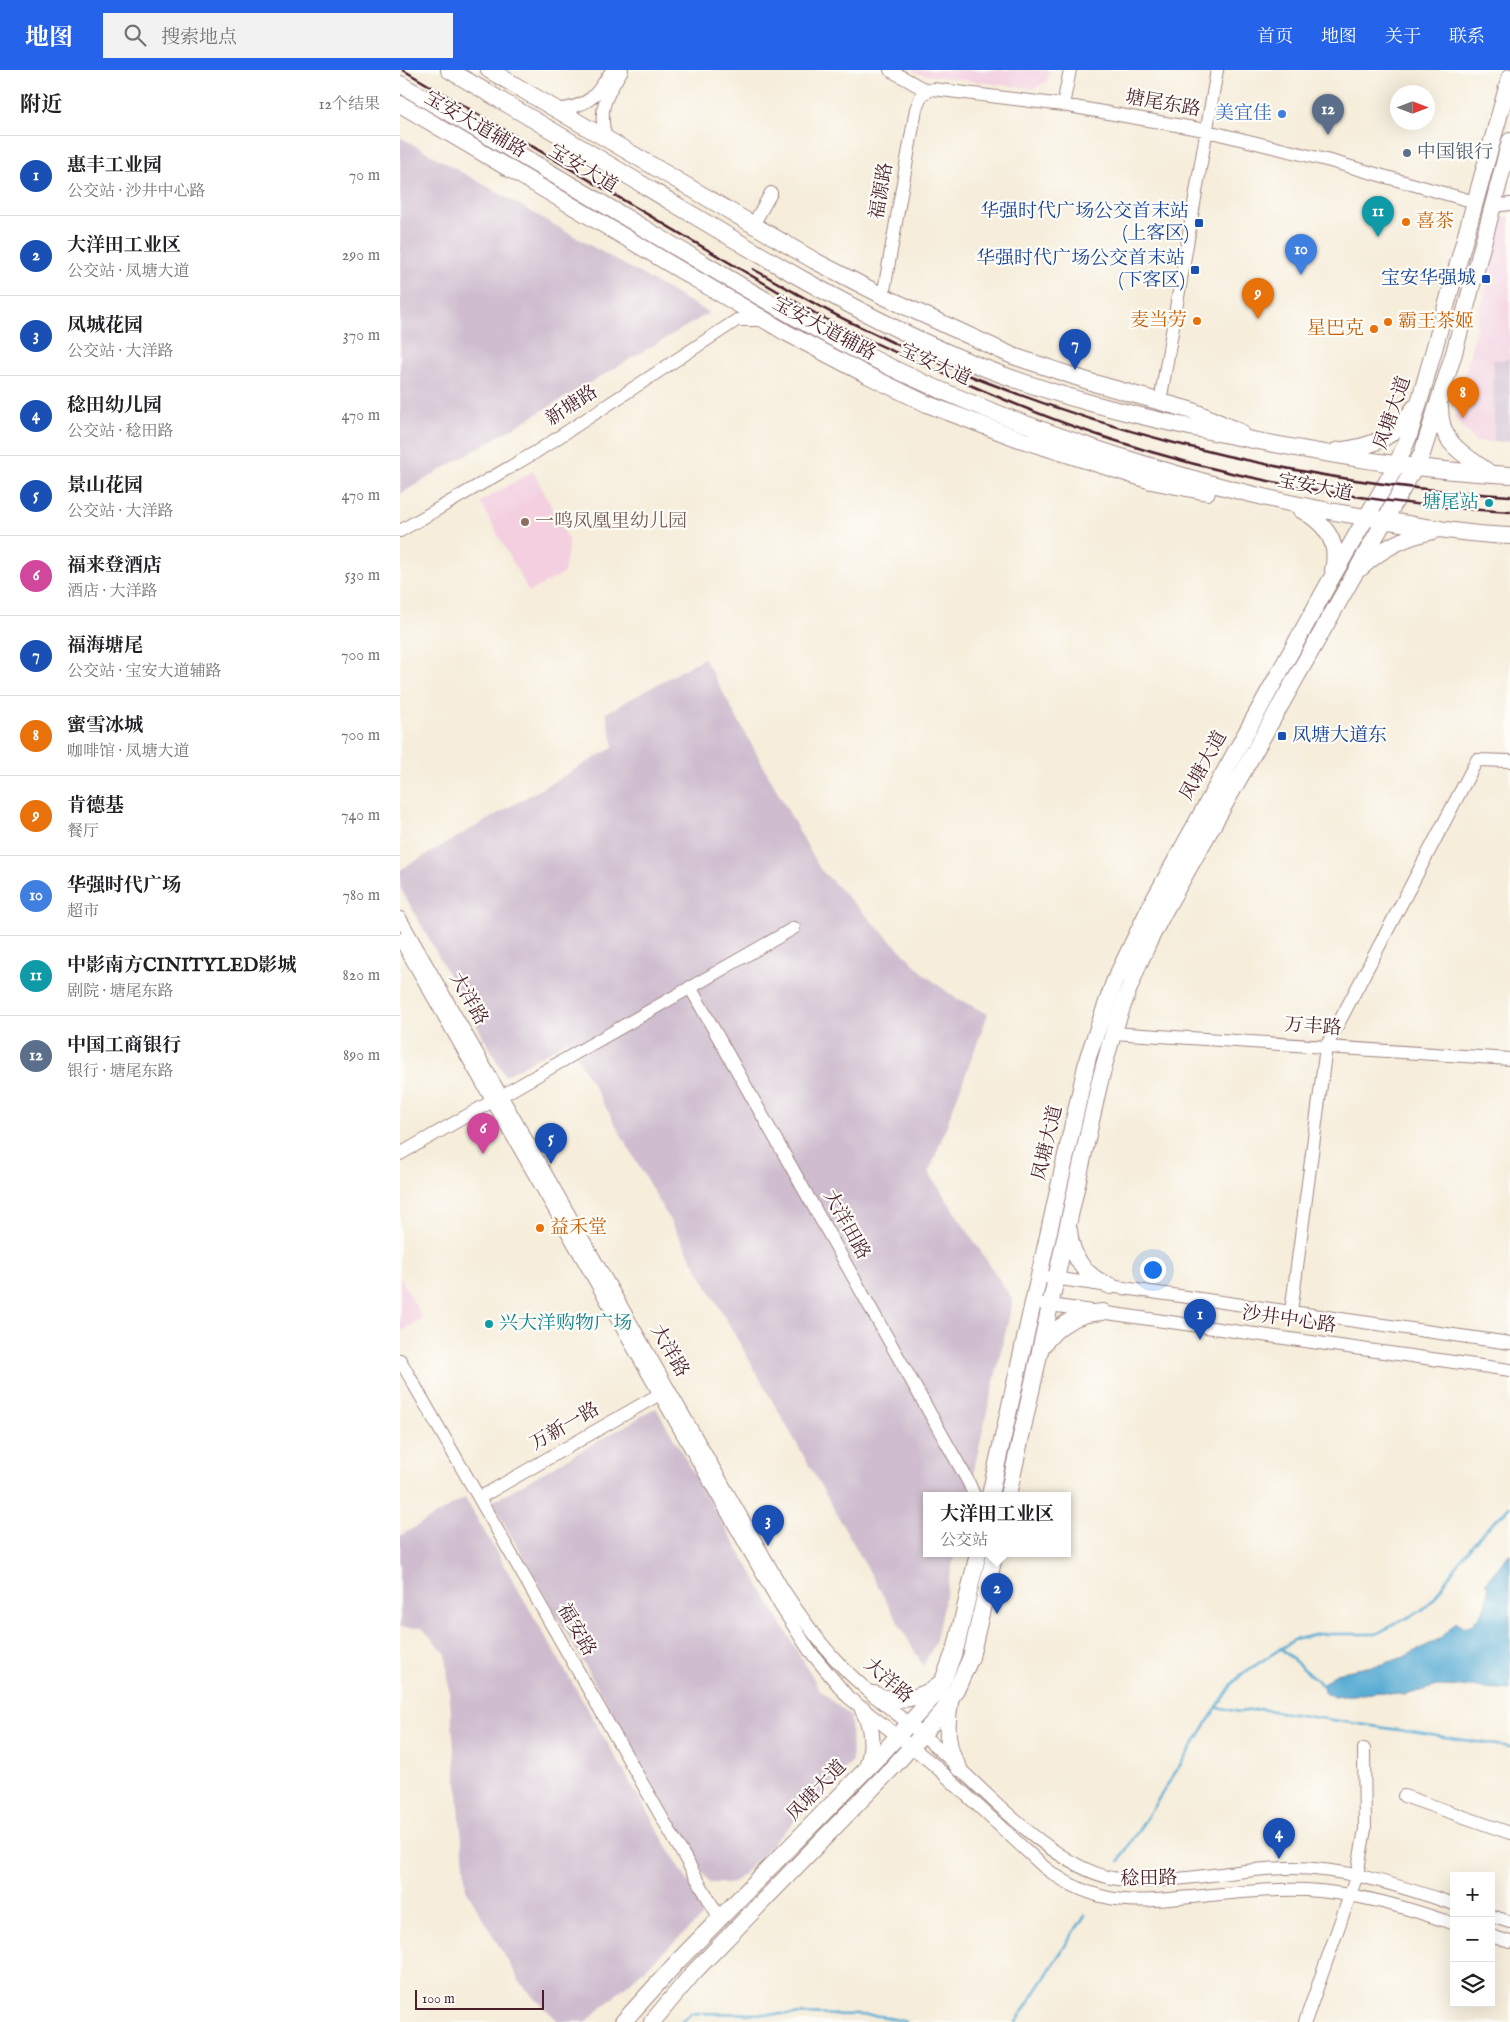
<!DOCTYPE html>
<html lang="zh">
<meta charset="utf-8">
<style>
body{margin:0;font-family:"IM FELL English","Noto Serif SC",serif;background:#f2f2f2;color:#202124}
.controls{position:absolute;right:15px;bottom:15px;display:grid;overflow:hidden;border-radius:0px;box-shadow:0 5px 20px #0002}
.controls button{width:45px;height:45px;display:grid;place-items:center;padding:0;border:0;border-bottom:1px solid #e0e0e0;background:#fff;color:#202124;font:25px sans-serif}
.compass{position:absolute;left:990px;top:15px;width:45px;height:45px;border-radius:50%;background:#fff;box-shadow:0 5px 20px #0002;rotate:90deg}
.scale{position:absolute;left:15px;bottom:12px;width:129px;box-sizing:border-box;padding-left:5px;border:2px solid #4a1f2b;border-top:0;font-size:14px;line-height:18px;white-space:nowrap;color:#4a1f2b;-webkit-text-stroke:4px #fdfcf7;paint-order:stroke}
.you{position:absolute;left:752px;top:1199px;width:18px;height:18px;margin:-12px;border:4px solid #fff;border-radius:50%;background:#1a73e8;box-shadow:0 0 0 8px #1a73e833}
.badge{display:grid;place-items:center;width:32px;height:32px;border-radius:50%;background:#2563eb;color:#fff;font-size:16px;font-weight:700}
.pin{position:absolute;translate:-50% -41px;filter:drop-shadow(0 1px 2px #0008)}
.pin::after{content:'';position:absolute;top:26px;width:18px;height:15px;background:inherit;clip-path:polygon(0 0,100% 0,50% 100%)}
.popup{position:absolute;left:523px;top:1422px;width:148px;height:65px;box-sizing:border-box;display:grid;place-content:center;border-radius:0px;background:#fff;filter:drop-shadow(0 1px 4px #0005);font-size:16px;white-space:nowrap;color:#757577}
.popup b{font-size:19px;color:#202124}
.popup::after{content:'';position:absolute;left:50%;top:100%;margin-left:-10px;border:10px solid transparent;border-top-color:#fff}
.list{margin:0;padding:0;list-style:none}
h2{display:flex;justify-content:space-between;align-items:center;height:65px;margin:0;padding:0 20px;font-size:21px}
h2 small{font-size:16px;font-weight:400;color:#757577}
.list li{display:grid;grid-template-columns:32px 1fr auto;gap:15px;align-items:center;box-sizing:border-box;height:80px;padding:0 20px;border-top:1px solid #e0e0e0}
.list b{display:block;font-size:19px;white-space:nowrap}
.list p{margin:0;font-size:16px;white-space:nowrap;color:#757577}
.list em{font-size:16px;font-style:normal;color:#757577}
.icon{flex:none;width:28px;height:28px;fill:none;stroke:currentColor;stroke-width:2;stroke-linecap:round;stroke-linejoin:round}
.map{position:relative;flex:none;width:1110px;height:1952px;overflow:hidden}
header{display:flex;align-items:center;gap:30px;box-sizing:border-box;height:70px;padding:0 25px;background:#2563eb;color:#fff}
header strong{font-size:24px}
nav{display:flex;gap:28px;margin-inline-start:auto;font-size:18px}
.search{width:350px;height:45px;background:#f2f2f2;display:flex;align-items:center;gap:12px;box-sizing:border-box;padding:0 18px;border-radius:0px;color:#757577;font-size:19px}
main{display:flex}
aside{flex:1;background:#fff}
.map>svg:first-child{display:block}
.built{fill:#f3cfe0}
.industrial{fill:#cfbdcf}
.water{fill:#57abd3;stroke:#50657f}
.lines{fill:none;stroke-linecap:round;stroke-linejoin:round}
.stream{stroke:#57abd3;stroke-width:2.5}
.minor-casing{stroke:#a08682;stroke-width:14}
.major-casing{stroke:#a08682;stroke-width:18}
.minor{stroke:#fff;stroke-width:12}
.major{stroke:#fff;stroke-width:16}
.rail{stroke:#4a1f2b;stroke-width:2.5}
.shop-dot{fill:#3f7fe0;stroke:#fdfcf7;stroke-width:2}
.service-dot{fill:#5c6f8a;stroke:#fdfcf7;stroke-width:2}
.food-dot{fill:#e8710a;stroke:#fdfcf7;stroke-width:2}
.transit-dot{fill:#1a4fb4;stroke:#fdfcf7;stroke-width:2}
.culture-dot{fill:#0f9aa8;stroke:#fdfcf7;stroke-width:2}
.education-dot{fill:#8d6e63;stroke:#fdfcf7;stroke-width:2}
.labels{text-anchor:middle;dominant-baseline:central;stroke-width:4.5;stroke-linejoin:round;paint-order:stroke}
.street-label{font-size:19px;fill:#4a1f2b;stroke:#fdfcf7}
.shop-label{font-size:19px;fill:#366cbe;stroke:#fdfcf7;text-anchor:end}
.service-label{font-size:19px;fill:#4e5e75;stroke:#fdfcf7;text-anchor:start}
.transit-label{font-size:19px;fill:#164399;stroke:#fdfcf7;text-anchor:end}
.food-label{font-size:19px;fill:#c56008;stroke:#fdfcf7;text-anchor:start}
.culture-label{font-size:19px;fill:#0d838f;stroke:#fdfcf7;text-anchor:end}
.education-label{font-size:19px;fill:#785e54;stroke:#fdfcf7;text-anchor:start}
</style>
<header>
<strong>地图</strong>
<div class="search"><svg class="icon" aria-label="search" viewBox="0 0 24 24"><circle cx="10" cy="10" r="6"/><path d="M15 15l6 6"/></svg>搜索地点</div>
<nav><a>首页</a><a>地图</a><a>关于</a><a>联系</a></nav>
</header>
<main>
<aside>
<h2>附近<small>12个结果</small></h2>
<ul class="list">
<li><span class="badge" style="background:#1a4fb4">1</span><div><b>惠丰工业园</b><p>公交站 · 沙井中心路</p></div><em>70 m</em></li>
<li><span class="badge" style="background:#1a4fb4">2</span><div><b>大洋田工业区</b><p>公交站 · 凤塘大道</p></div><em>290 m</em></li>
<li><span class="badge" style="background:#1a4fb4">3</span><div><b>凤城花园</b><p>公交站 · 大洋路</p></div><em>370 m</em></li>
<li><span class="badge" style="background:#1a4fb4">4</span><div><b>稔田幼儿园</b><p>公交站 · 稔田路</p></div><em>470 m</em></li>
<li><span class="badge" style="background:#1a4fb4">5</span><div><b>景山花园</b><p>公交站 · 大洋路</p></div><em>470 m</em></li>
<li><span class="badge" style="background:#d1479c">6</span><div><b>福来登酒店</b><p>酒店 · 大洋路</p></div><em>530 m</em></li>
<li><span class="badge" style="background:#1a4fb4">7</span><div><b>福海塘尾</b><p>公交站 · 宝安大道辅路</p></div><em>700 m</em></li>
<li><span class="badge" style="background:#e8710a">8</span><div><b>蜜雪冰城</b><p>咖啡馆 · 凤塘大道</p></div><em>700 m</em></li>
<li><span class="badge" style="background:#e8710a">9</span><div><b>肯德基</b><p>餐厅</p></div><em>740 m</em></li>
<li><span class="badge" style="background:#3f7fe0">10</span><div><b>华强时代广场</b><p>超市</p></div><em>780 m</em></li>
<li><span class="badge" style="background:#0f9aa8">11</span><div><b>中影南方CINITYLED影城</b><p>剧院 · 塘尾东路</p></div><em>820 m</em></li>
<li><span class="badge" style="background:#5c6f8a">12</span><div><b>中国工商银行</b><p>银行 · 塘尾东路</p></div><em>890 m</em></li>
</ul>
</aside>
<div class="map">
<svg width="1110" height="1952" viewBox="0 0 1110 1952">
<rect width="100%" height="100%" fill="#fdfcf7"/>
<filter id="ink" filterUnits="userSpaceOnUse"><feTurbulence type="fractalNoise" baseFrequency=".02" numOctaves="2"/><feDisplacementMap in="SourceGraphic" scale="10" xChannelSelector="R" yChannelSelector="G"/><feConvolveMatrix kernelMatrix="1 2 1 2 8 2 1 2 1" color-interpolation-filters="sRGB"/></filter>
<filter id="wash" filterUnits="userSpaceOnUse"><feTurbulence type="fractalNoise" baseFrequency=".0096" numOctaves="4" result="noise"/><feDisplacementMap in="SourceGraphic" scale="20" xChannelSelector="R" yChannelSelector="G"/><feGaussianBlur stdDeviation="1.12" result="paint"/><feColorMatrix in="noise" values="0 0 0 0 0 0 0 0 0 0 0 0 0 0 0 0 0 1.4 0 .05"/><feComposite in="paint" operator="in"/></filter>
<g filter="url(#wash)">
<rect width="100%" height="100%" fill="#f6edda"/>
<path class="built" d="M 511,0 L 649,0 L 647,11 L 633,19 L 519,4 Z
M 1110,147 L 1110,289 L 1093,290 L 1094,372 L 1076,372 L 1054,348 L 1103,148 Z
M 133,401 L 169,471 L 164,503 L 129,522 L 80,432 Z
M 0,1207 L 23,1249 L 0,1262 Z"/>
<path class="industrial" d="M 0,67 L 309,243 L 0,424 Z
M 1110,289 L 1110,371 L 1094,372 L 1093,290 Z
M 304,588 L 420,799 L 524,904 L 554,927 L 588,944 L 529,1103 L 613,1230 L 568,1425 L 527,1425 L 527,1483 L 555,1483 L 535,1573 L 523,1596 L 168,971 L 105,1006 L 0,817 L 0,800 L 214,677 L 206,643 Z
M 256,1338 L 420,1620 L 451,1647 L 452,1692 L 334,1813 L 309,1813 L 92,1432 Z
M 65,1428 L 302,1836 L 302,1847 L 186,1952 L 159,1952 L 121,1914 L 66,1819 L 46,1584 L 22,1558 L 0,1557 L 0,1466 Z"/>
<path class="water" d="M 1110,1483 L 1110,1620 L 1070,1617 L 1038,1616 L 1005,1625 L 981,1622 L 934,1627 L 924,1621 L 922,1615 L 936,1603 L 983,1594 L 1004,1587 L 1039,1569 L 1056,1552 L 1061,1556 L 1070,1556 C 1082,1546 1090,1532 1088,1516 L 1085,1513 Z"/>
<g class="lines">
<path class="stream" d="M 880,1578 L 922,1615
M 818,1637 L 839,1642 L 860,1639 L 1110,1677
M 719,1791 L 817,1637 L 833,1613 L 842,1604 L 894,1570 L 919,1564 L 976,1564 L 1022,1540 L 1033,1530 L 1057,1494 L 1082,1463 L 1110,1437
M 282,1952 L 291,1943 L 458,1945 L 481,1946 L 506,1952
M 616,1952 L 685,1845"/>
</g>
</g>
<g filter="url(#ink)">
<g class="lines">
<g class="minor-casing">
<path id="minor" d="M 490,0 L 527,21
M 663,35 L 670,0
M 158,40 C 191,35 195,27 212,0
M 206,68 C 197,39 207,24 222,0
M 1093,136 L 1110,134
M 353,155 L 371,123
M 483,226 L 516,39 L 522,24 L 533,19 L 663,35 L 799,59 L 930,91 L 1075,132
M 760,332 L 817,0
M 0,461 L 136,382 L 337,250 L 364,250
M 0,848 L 381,1516 C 397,1541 415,1567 435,1589 C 464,1621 500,1645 532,1673 C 579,1714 650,1796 712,1808 C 765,1817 831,1799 887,1798 C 945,1797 999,1816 1054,1834
M 0,869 L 380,1535 L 409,1580 L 448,1627 L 533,1694 L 644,1797 C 662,1811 683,1822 705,1827 C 734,1834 763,1829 792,1827 C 830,1823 868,1819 906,1820 C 958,1823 1005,1837 1054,1854
M 290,917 L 568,1411 L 574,1425
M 713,963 L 1110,989
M 0,1084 L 394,858
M 639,1206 L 1110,1273
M 643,1234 L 1110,1300
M 891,1242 L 926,977 L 1077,690 L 1110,691
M 0,1290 L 320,1849
M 79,1428 L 265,1321
M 1004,1726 L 1110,1763
M 1091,1846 L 1110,1852
M 1091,1866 L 1110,1872
M 905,1952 L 957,1805 L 965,1759 L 964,1679"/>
</g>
<g class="major-casing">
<path id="major" d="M 49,0 C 117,40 186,80 253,121 C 348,178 441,235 542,280 C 643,326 750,350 858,371 C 943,387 1024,401 1110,405
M 89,0 L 415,191 L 483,226 L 613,286 L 694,313 L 793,341 L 840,362
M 0,14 C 88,66 175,117 262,169 C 332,210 401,253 474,289 C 545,325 619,353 694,378 C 781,407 868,432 959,446 C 1009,454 1059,464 1110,466
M 0,34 L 385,262 L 467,305 L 527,334 L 622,370 L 751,411 L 807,422
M 1040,337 C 1040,376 1065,384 1091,404
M 936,381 C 971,377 994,369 1014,338
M 901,440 C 924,452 940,472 933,500
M 961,498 C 981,479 1007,466 1034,461
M 669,1160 C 671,1186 685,1208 711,1216
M 643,1275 C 657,1255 678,1243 703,1242
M 590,1425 L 688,987 L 714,912 L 751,835 L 931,509 L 996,396 L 1009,366 L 1021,326 L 1110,7
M 608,1425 L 699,1015 C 714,954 734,897 764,842 L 1022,384 L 1054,283 L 1110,71
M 474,1624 C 494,1634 523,1629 539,1614
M 550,1633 C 546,1654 546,1680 559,1698
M 463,1640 C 473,1657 474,1680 467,1697
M 223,1952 L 278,1891 L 485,1680 L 533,1627 L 544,1608 L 556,1577 L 578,1483
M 252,1952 L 293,1903 L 494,1696 L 543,1641 L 558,1616 L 571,1587 L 595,1483"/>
</g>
<use href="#minor" class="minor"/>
<use href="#major" class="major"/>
<path class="rail" d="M 3,0 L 418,245 C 457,266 497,283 538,301 C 594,326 651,350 710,369 C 839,412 975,434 1110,442
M 353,199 C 386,217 418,237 452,253 C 656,354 883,413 1110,426"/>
</g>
</g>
<circle class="shop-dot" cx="882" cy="44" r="5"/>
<circle class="service-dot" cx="1007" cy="83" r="5"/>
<g class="food-dot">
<circle cx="1006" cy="152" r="5"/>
<circle cx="797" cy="251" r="5"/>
<circle cx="988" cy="252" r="5"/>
<circle cx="974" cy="259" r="5"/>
<circle cx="140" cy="1158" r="5"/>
</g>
<g class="transit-dot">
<rect x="794" y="148" width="10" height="10" rx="2.5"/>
<rect x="790" y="195" width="10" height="10" rx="2.5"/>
<rect x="1081" y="204" width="10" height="10" rx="2.5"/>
<rect x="877" y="661" width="10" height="10" rx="2.5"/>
</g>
<g class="culture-dot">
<circle cx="1089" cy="433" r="5"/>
<circle cx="89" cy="1254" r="5"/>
</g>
<circle class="education-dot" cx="125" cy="452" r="5"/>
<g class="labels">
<g class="street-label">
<text transform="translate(763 34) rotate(10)">塘尾东路</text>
<text transform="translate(75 55) rotate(30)">宝安大道辅路</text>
<text transform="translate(183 99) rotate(31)">宝安大道</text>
<text transform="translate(482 121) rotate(-80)">福源路</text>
<text transform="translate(424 259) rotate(28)">宝安大道辅路</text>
<text transform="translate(535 295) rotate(24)">宝安大道</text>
<text transform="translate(172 336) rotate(-33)">新塘路</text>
<text transform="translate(993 343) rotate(-71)">凤塘大道</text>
<text transform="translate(915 418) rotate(11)">宝安大道</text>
<text transform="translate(804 696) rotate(-61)">凤塘大道</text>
<text transform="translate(68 929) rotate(60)">大洋路</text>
<text transform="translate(913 957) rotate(4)">万丰路</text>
<text transform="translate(648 1073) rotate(-77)">凤塘大道</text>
<text transform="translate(446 1155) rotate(61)">大洋田路</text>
<text transform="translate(889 1250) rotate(8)">沙井中心路</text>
<text transform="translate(269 1281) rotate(60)">大洋路</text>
<text transform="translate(165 1357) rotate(-30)">万新一路</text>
<text transform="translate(176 1560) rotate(60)">福安路</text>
<text transform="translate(488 1611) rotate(41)">大洋路</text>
<text transform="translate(417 1721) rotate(-46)">凤塘大道</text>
<text transform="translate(749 1809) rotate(-1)">稔田路</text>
</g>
<g class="shop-label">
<text x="872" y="44">美宜佳</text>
</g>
<g class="service-label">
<text x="1017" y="83">中国银行</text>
</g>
<g class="transit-label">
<text x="789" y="142">华强时代广场公交首末站<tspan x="789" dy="22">(上客区)</tspan></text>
<text x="785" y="189">华强时代广场公交首末站<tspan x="785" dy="22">(下客区)</tspan></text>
<text x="1076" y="209">宝安华强城</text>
<text x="892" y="666" text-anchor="start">凤塘大道东</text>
</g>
<g class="food-label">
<text x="1016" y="152">喜茶</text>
<text x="787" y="251" text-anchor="end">麦当劳</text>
<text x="998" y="252">霸王茶姬</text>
<text x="964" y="259" text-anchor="end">星巴克</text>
<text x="150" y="1158">益禾堂</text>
</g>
<g class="culture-label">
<text x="1079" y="433">塘尾站</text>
<text x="99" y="1254" text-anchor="start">兴大洋购物广场</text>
</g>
<g class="education-label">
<text x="135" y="452">一鸣凤凰里幼儿园</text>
</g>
</g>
</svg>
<div class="controls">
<button>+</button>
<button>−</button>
<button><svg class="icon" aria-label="layers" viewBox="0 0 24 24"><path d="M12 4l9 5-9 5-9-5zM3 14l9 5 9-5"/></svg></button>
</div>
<svg class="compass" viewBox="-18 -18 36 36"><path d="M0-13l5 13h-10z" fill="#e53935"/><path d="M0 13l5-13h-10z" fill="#757577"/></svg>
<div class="scale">100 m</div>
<div class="you"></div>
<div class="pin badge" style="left:800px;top:1270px;background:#1a4fb4">1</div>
<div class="pin badge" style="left:597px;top:1544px;background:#1a4fb4">2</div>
<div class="popup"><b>大洋田工业区</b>公交站</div>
<div class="pin badge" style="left:368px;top:1476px;background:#1a4fb4">3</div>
<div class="pin badge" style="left:879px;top:1789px;background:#1a4fb4">4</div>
<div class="pin badge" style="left:151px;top:1094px;background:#1a4fb4">5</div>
<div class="pin badge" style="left:83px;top:1084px;background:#d1479c">6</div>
<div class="pin badge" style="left:675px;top:300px;background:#1a4fb4">7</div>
<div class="pin badge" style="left:1063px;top:348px;background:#e8710a">8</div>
<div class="pin badge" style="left:858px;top:249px;background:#e8710a">9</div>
<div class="pin badge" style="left:901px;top:205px;background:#3f7fe0">10</div>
<div class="pin badge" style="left:978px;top:167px;background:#0f9aa8">11</div>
<div class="pin badge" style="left:928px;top:65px;background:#5c6f8a">12</div>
</div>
</main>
